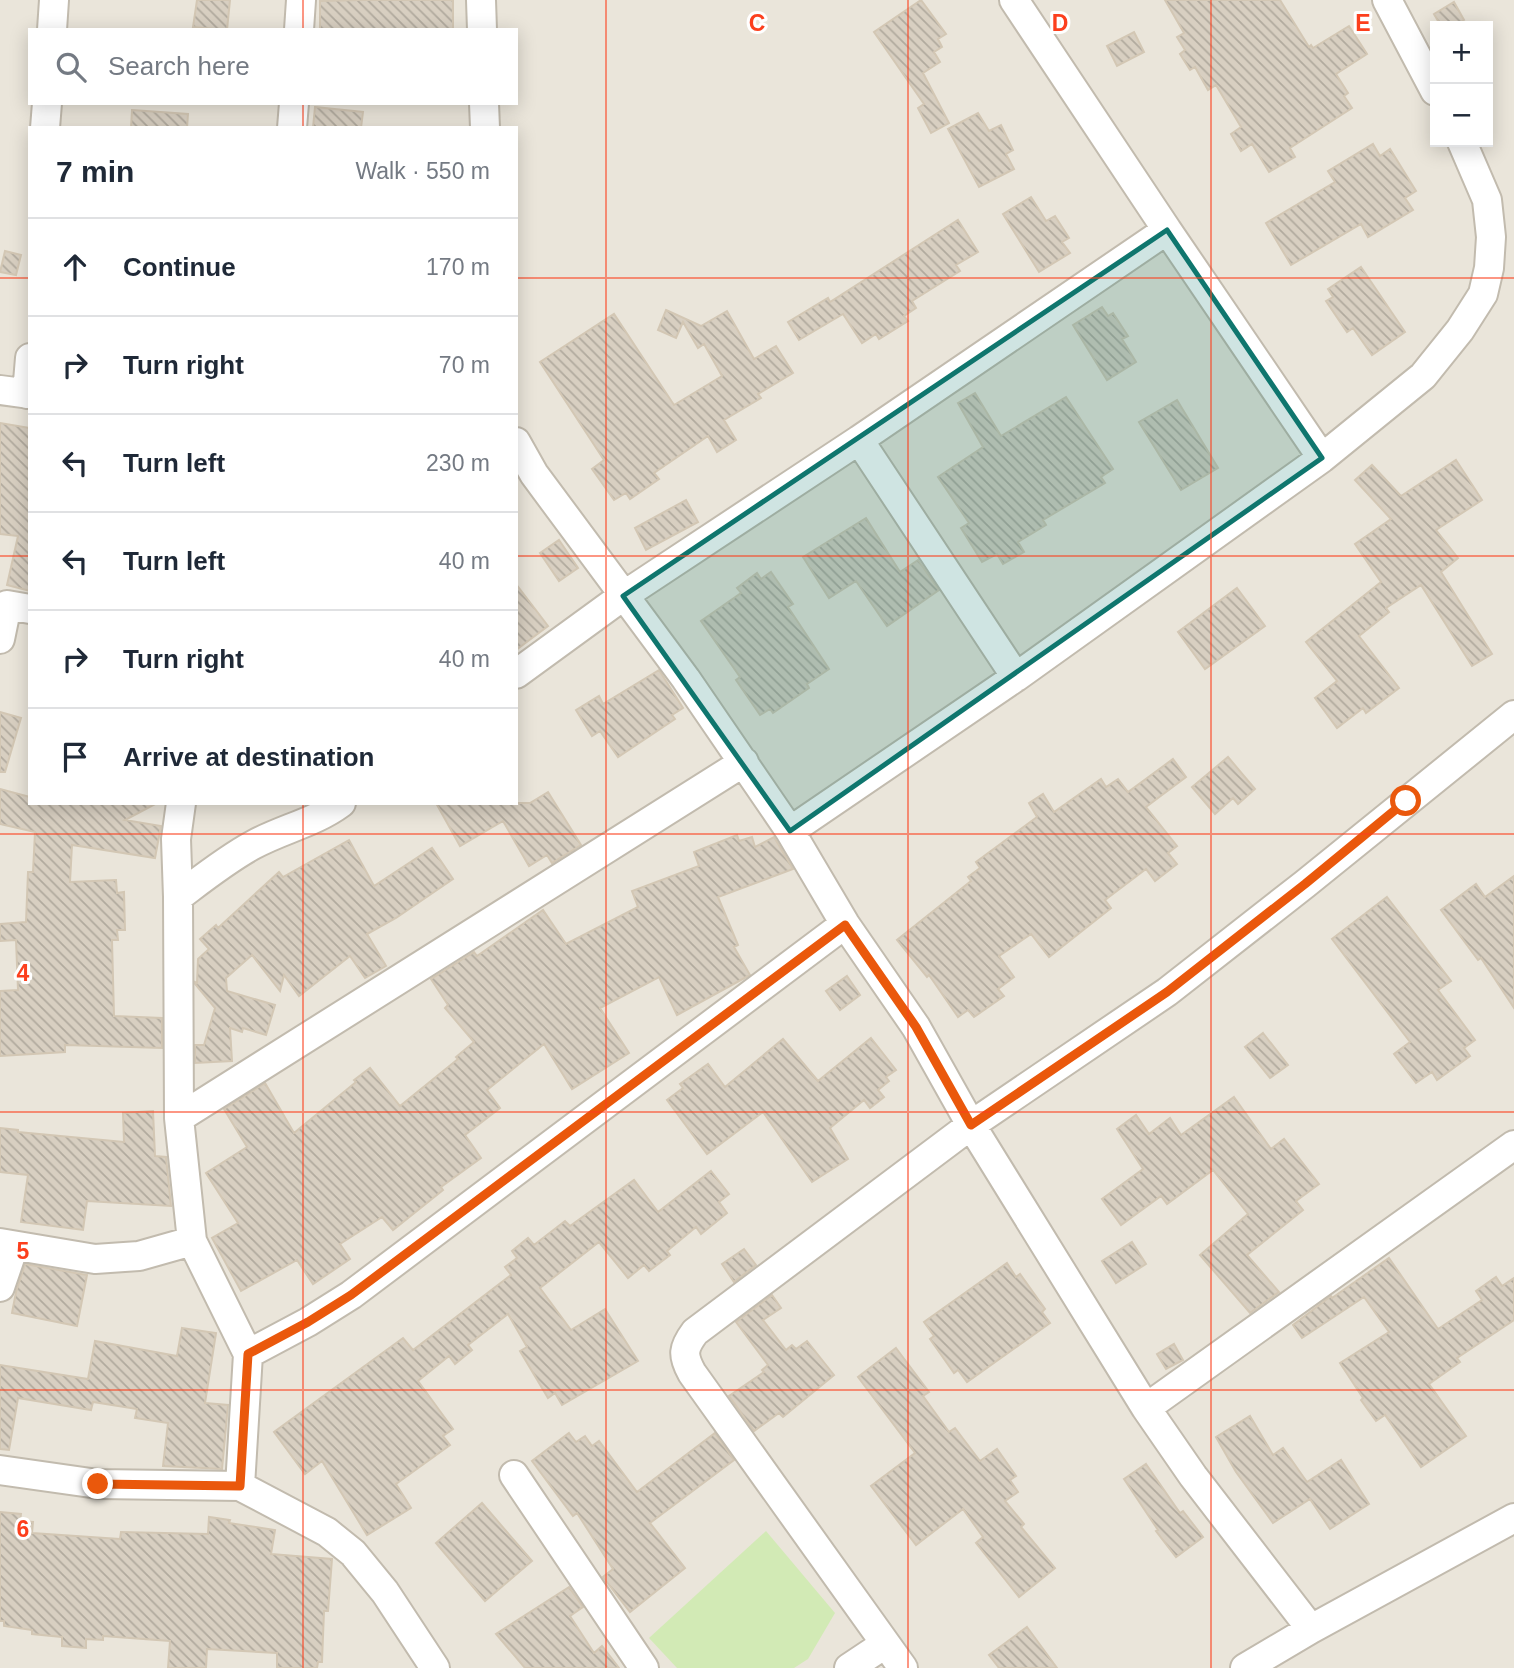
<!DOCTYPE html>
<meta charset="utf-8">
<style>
body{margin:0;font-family:Arial,sans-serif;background:#f6f6f7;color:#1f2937}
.controls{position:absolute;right:21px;top:21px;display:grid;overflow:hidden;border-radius:0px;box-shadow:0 4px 18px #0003}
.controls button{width:63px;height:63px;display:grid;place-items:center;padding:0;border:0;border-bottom:2px solid #e0e1e3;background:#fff;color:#1f2937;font:35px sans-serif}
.stop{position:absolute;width:21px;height:21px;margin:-16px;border:5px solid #ea580c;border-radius:50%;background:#fff}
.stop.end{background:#ea580c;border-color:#fff;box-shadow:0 2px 7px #0008}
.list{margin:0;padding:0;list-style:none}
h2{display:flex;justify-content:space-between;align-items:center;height:91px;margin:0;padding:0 28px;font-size:30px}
h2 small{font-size:23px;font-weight:400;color:#747a83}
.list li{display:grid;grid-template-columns:46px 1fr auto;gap:21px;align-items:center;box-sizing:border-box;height:98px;padding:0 28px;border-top:2px solid #e0e1e3}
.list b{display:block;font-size:26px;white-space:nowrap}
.list em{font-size:23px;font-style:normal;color:#747a83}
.icon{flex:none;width:38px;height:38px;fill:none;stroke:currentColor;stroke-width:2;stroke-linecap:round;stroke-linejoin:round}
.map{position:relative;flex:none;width:1514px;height:1668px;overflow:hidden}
.search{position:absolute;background:#fff;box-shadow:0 4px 18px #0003;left:28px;top:28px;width:490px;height:77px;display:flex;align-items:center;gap:18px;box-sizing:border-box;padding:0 24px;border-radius:0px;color:#747a83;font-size:26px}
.panel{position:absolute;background:#fff;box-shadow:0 4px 18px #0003;left:28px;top:126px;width:490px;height:679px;border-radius:0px}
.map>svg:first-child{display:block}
.residential{fill:#eae5da;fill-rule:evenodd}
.green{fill:#d2eab5}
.building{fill:url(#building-back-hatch);stroke:#d3c7b4;stroke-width:2}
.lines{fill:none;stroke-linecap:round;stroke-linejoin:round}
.minor-casing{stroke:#c2bbae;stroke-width:32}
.minor{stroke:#fff;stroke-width:28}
.route{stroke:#ea580c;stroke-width:9}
.marked{fill:#0f766e;fill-opacity:0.2;stroke:#0f766e;stroke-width:5;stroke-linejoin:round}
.grid{fill:none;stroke:#fc3f1d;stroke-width:2;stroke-opacity:0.55}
.grid-label{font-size:23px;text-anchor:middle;font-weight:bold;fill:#fc3f1d;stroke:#fff;stroke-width:6;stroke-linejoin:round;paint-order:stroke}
</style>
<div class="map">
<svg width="1514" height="1668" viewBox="0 0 1514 1668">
<defs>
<pattern id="building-back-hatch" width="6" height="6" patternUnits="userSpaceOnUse" patternTransform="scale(1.75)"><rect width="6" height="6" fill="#d8cfc1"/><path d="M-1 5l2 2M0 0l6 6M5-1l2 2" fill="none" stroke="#b1aa9e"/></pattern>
</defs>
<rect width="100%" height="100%" fill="#f6f3ec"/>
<path class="residential" d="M 0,0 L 1514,0 L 1514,1668 L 0,1668 ZM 1435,26 L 1488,26 L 1488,142 L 1435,142 ZM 30,30 L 516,30 L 516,103 L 30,103 ZM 30,128 L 516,128 L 516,803 L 30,803 Z"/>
<path class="green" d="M 766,1531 L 835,1613 L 808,1659 L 794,1668 L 677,1668 L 649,1638 Z"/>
<path class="building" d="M 197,0 L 230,0 L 227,30 L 193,27 Z
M 363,0 L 453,0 L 453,30 L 320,30 L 320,1 Z
M 921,0 L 946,34 L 938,39 L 942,47 L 934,52 L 940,62 L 923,73 L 949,123 L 931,133 L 918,108 L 924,104 L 874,32 Z
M 1165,0 L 1280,0 L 1309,47 L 1311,45 L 1313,48 L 1349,26 L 1367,54 L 1336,74 L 1348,93 L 1344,96 L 1352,108 L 1290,148 L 1295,157 L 1269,172 L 1252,144 L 1241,151 L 1231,134 L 1241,127 L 1216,85 L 1208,90 L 1195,67 L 1190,70 L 1180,54 L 1185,50 L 1177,37 L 1184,33 Z
M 1454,2 L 1464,20 L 1454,26 L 1441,26 L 1434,14 Z
M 1134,32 L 1144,52 L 1117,66 L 1107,46 Z
M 315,107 L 363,112 L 361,128 L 313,128 Z
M 132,110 L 188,114 L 187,128 L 131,128 Z
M 978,113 L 989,131 L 1001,125 L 1013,150 L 1006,154 L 1014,169 L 979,187 L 948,129 Z
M 1373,144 L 1380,156 L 1390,149 L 1416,191 L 1405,198 L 1413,210 L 1368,237 L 1361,224 L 1291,265 L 1266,223 L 1335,182 L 1328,171 Z
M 1031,197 L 1046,221 L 1055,216 L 1069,238 L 1062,242 L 1070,253 L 1039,272 L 1003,214 Z
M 958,220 L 978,252 L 956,265 L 960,271 L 912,301 L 916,308 L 904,316 L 908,321 L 879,339 L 876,334 L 862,343 L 843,314 L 799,340 L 788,322 L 828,298 L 830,302 Z
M 5,251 L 21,255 L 16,275 L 0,272 Z
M 1361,267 L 1405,332 L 1372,355 L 1353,328 L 1347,332 L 1326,301 L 1333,297 L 1328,289 Z
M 1102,307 L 1108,316 L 1113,313 L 1128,336 L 1122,339 L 1136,362 L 1107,380 L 1073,325 Z
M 666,310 L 701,326 L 727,311 L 754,359 L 776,346 L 793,373 L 758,394 L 761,398 L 724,420 L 736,440 L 717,452 L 708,436 L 654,473 L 659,479 L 630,499 L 626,493 L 614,500 L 592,469 L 604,460 L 540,362 L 614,314 L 674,405 L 722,376 L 704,344 L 698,348 L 683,322 L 676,338 L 658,330 Z
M 975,393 L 1001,436 L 1066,397 L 1113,469 L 1101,477 L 1105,483 L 1043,520 L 1046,525 L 1018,542 L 1024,552 L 1003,564 L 997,554 L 982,562 L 961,528 L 969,523 L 938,477 L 983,447 L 958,403 Z
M 1177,400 L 1218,468 L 1181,490 L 1139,422 Z
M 0,423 L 30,428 L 30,591 L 7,585 L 18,536 L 0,534 Z
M 1456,460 L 1482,500 L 1436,530 L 1458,558 L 1441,572 L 1492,654 L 1472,666 L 1421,585 L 1386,608 L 1389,612 L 1359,636 L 1399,688 L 1366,713 L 1363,708 L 1337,728 L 1315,698 L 1337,681 L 1306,642 L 1381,582 L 1355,544 L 1391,519 L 1355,480 L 1372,465 L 1401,496 Z
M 686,500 L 698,522 L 646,550 L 635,528 Z
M 866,518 L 900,572 L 918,560 L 939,590 L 887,626 L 856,581 L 829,598 L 803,557 Z
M 559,540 L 578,568 L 559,581 L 540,553 Z
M 771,572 L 793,604 L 788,607 L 829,669 L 807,684 L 809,688 L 773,713 L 770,709 L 760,715 L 736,680 L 740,677 L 701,621 L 741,593 L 737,588 L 757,573 L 761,579 Z
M 516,584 L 548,626 L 516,650 Z
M 1237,588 L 1265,626 L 1205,669 L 1178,632 Z
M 659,670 L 683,708 L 672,715 L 675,719 L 618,757 L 600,731 L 592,736 L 576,710 L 599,696 L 603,704 Z
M 0,712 L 21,718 L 5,772 L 0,772 Z
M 1228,757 L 1255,789 L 1238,804 L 1233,798 L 1215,814 L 1192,787 Z
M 1173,759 L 1186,777 L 1146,807 L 1177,846 L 1168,853 L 1177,864 L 1155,881 L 1146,869 L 1105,900 L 1111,908 L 1049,957 L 1031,934 L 999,956 L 1014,977 L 998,989 L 1004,996 L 974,1017 L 968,1010 L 958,1017 L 929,975 L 927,977 L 897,940 L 971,881 L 968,877 L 980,868 L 976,862 L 1037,817 L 1029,803 L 1043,794 L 1054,812 L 1101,779 L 1106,787 L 1118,779 L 1128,792 Z
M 0,789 L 30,797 L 30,803 L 157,803 L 125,820 L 161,826 L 155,858 L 72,845 L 70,882 L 116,880 L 117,893 L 124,892 L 125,930 L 117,930 L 118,940 L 112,940 L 114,1016 L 162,1018 L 162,1048 L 65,1045 L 65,1052 L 0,1056 L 0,991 L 18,990 L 16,940 L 0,941 L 0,924 L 26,922 L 28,872 L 33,872 L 35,832 L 0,824 Z
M 548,792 L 581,845 L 552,863 L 547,855 L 529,866 L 503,821 L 460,846 L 436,803 L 530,803 Z
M 737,835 L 739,841 L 752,837 L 755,847 L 774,837 L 793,869 L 718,897 L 738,945 L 734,947 L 750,975 L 677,1015 L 659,977 L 600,1008 L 629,1053 L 572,1089 L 544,1044 L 487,1090 L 500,1108 L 465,1135 L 481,1158 L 441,1187 L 443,1190 L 393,1230 L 382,1217 L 340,1244 L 350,1259 L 313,1284 L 297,1260 L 241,1291 L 212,1238 L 238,1223 L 206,1173 L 247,1147 L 224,1109 L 265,1083 L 294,1133 L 356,1082 L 354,1080 L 370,1068 L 400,1106 L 458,1059 L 456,1057 L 474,1042 L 445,1008 L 448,1005 L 431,979 L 474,952 L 477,956 L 543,910 L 566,944 L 638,907 L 632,891 L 699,866 L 694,852 Z
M 349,840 L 374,886 L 432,848 L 453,879 L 396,918 L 367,934 L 386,966 L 365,978 L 350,956 L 299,996 L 284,975 L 280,991 L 252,955 L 226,978 L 227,991 L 275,1005 L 266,1035 L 243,1028 L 242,1032 L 230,1028 L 232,1061 L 195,1063 L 195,1045 L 204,1045 L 215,1008 L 195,984 L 195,982 L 197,983 L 198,959 L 209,949 L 200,939 L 216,925 L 218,928 L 279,872 L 283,877 Z
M 1514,876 L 1514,1008 L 1481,958 L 1478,960 L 1441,910 L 1476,884 L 1485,897 Z
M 1387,897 L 1451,981 L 1438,990 L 1475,1040 L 1464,1048 L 1470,1056 L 1437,1080 L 1432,1072 L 1416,1083 L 1394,1054 L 1410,1042 L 1332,939 Z
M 847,976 L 860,995 L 840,1010 L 826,991 Z
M 1263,1033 L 1288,1065 L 1270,1078 L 1245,1047 Z
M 871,1038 L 896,1070 L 886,1077 L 889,1081 L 878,1090 L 884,1097 L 870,1108 L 864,1100 L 830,1128 L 848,1159 L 812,1182 L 763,1112 L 707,1154 L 667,1100 L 683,1088 L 680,1084 L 708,1064 L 725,1087 L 783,1039 L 818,1081 Z
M 1234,1097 L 1271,1149 L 1284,1139 L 1319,1184 L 1296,1201 L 1303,1210 L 1247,1255 L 1279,1292 L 1250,1313 L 1200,1255 L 1248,1214 L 1213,1170 L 1167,1204 L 1161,1196 L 1121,1225 L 1102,1199 L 1143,1169 L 1117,1129 L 1136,1115 L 1149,1134 L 1170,1118 L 1181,1135 Z
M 153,1111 L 155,1156 L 166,1157 L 171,1206 L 87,1201 L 83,1230 L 21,1222 L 28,1175 L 0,1172 L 0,1128 L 18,1130 L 18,1132 L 124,1142 L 123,1113 Z
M 711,1171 L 729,1194 L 719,1202 L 727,1213 L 701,1234 L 696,1227 L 667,1251 L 670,1255 L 649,1271 L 644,1265 L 628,1278 L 599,1242 L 540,1288 L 571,1330 L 605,1309 L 638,1361 L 562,1405 L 555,1393 L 548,1398 L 520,1351 L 527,1347 L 508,1314 L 468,1345 L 472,1350 L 455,1364 L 449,1356 L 418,1381 L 453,1429 L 443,1436 L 450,1445 L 396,1484 L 411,1508 L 367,1535 L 322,1461 L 305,1474 L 274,1432 L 403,1338 L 413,1350 L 511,1275 L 505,1267 L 517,1258 L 512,1251 L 528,1238 L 534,1245 L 565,1221 L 570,1226 L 634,1180 L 658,1212 Z
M 1132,1242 L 1146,1264 L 1116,1283 L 1102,1261 Z
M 744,1249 L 756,1265 L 734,1282 L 722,1264 Z
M 1389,1258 L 1438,1329 L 1482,1300 L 1476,1291 L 1496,1277 L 1502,1286 L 1514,1278 L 1514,1320 L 1457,1358 L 1460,1362 L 1429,1384 L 1466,1436 L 1421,1467 L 1385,1415 L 1376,1421 L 1361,1400 L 1363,1398 L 1340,1363 L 1389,1332 L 1364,1297 L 1302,1338 L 1293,1325 L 1331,1296 L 1332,1298 Z
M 1007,1263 L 1016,1277 L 1020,1274 L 1045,1309 L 1042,1312 L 1050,1323 L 967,1382 L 958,1370 L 954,1373 L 930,1339 L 934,1336 L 924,1322 Z
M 25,1264 L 87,1275 L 77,1326 L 12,1313 L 16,1292 Z
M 772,1295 L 781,1308 L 763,1320 L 786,1350 L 792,1345 L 796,1349 L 807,1341 L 834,1375 L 783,1417 L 779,1413 L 754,1431 L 729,1396 L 764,1372 L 762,1370 L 768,1365 L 736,1322 Z
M 182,1328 L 216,1333 L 205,1403 L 228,1405 L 222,1469 L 163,1466 L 168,1423 L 135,1418 L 137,1409 L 93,1402 L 91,1410 L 18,1398 L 9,1450 L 0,1449 L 0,1365 L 88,1379 L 95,1341 L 177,1356 Z
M 1174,1344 L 1183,1360 L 1166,1369 L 1157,1354 Z
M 896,1348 L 929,1392 L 923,1396 L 949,1432 L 955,1428 L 980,1461 L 997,1449 L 1016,1476 L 1010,1480 L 1018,1492 L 1005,1501 L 1024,1524 L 1021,1527 L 1055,1568 L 1019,1597 L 976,1543 L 983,1537 L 963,1509 L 916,1545 L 871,1486 L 915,1453 L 858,1377 Z
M 1250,1416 L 1273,1455 L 1283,1448 L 1307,1482 L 1341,1460 L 1369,1504 L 1330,1529 L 1310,1499 L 1273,1523 L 1236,1472 L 1216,1437 Z
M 569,1433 L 576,1442 L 585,1436 L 592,1446 L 599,1441 L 637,1492 L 715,1433 L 734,1460 L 650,1523 L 685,1568 L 630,1612 L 603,1577 L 613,1569 L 577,1513 L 573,1516 L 532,1461 Z
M 1146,1464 L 1180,1513 L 1183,1511 L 1203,1537 L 1176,1557 L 1156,1531 L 1158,1530 L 1124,1479 Z
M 482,1503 L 532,1561 L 485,1601 L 436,1543 Z
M 0,1512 L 21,1514 L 20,1521 L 33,1522 L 32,1533 L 120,1539 L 121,1532 L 208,1534 L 209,1517 L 230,1520 L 229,1523 L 275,1530 L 271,1554 L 332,1559 L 328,1611 L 324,1611 L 322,1662 L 318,1662 L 317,1668 L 277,1668 L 277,1653 L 207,1649 L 206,1668 L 168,1668 L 170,1641 L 103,1636 L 103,1640 L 86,1639 L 86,1648 L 62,1646 L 62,1637 L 32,1634 L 32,1630 L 4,1626 L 4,1621 L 0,1621 Z
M 569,1587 L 583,1607 L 570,1616 L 594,1653 L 602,1646 L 619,1668 L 525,1668 L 496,1634 Z
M 1027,1627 L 1057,1668 L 999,1668 L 989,1655 Z"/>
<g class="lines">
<g class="minor-casing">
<path id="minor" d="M 481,0 L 482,30
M 1014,0 L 1167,230
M 1387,0 L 1435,91
M 52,30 L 54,0
M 299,30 L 301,0
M 484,103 L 485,128
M 45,128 L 47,103
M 292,128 L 294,103
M 0,390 L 30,394
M 27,394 L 30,358
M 859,440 L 1167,230 L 1322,458
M 516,442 L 534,474 L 686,679 L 790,831 L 845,924 L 916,1027 L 971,1125 L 1146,1408 L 1193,1476 L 1311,1629 L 1514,1518
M 0,639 L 7,605 L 30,609
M 516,674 L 623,596 L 859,440 L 1016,677
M 790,831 L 1016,677 L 1322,458 L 1423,376 L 1460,330 L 1483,294 L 1489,268 L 1491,237 L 1487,200 L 1462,142
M 178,897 L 176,839 L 181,803
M 179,1118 L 744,762
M 0,1243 L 95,1259 L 139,1256 L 192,1241
M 0,1287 L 14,1246
M 248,1354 L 308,1322 L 351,1295 L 845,924
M 1146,1408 L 1514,1145
M 0,1470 L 98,1484 L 240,1486 L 327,1532 L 353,1553 L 385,1592 L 435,1668
M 514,1475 L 644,1668
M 240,1486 L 248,1354 L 192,1241 L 179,1118 L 178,897 C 202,879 227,859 253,845 C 282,829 314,823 341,803
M 849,1668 L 885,1644
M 903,1668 L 692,1373 C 682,1355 683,1348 695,1332 L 971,1125 L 1167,992 L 1305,884 L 1514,715
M 1245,1668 L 1311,1629"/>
</g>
<use href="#minor" class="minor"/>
</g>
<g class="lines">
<path class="route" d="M 98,1484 L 240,1486 L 248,1354 L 308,1322 L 351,1295 L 845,925 L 916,1027 L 971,1125 L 1167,992 L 1305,884 L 1406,801"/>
</g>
<path class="marked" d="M 1167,230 L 1322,458 L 790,831 L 623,596 Z"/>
<path class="grid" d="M 303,0 L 303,30M 606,0 L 606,1668M 908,0 L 908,1668M 1211,0 L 1211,1668M 303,103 L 303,128M 0,278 L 30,278M 516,278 L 1514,278M 0,556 L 30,556M 516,556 L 1514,556M 303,803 L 303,1668M 0,834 L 1514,834M 0,1112 L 1514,1112M 0,1390 L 1514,1390"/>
<g class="grid-label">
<text x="757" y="31">C</text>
<text x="1060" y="31">D</text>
<text x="1363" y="31">E</text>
<text x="23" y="981">4</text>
<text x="23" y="1259">5</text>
<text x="23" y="1537">6</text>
</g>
</svg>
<div class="controls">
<button>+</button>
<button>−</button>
</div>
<div class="stop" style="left:1406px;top:801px"></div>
<div class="stop end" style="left:98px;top:1484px"></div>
<div class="search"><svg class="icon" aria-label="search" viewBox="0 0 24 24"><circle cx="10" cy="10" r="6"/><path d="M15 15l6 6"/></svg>Search here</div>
<section class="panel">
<h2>7 min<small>Walk · 550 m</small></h2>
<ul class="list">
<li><svg class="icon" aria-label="ahead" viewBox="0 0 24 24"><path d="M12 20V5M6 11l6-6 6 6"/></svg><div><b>Continue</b></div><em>170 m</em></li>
<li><svg class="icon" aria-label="right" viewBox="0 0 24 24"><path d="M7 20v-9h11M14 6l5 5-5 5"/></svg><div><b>Turn right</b></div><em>70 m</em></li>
<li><svg class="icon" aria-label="left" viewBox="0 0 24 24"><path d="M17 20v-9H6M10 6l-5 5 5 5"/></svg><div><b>Turn left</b></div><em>230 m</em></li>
<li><svg class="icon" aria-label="left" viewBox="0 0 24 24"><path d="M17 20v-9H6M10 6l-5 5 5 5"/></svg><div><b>Turn left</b></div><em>40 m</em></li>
<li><svg class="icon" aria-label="right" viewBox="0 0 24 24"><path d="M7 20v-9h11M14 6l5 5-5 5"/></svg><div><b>Turn right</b></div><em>40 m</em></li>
<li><svg class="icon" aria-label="arrive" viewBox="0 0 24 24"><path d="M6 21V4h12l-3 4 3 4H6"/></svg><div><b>Arrive at destination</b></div></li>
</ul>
</section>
</div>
